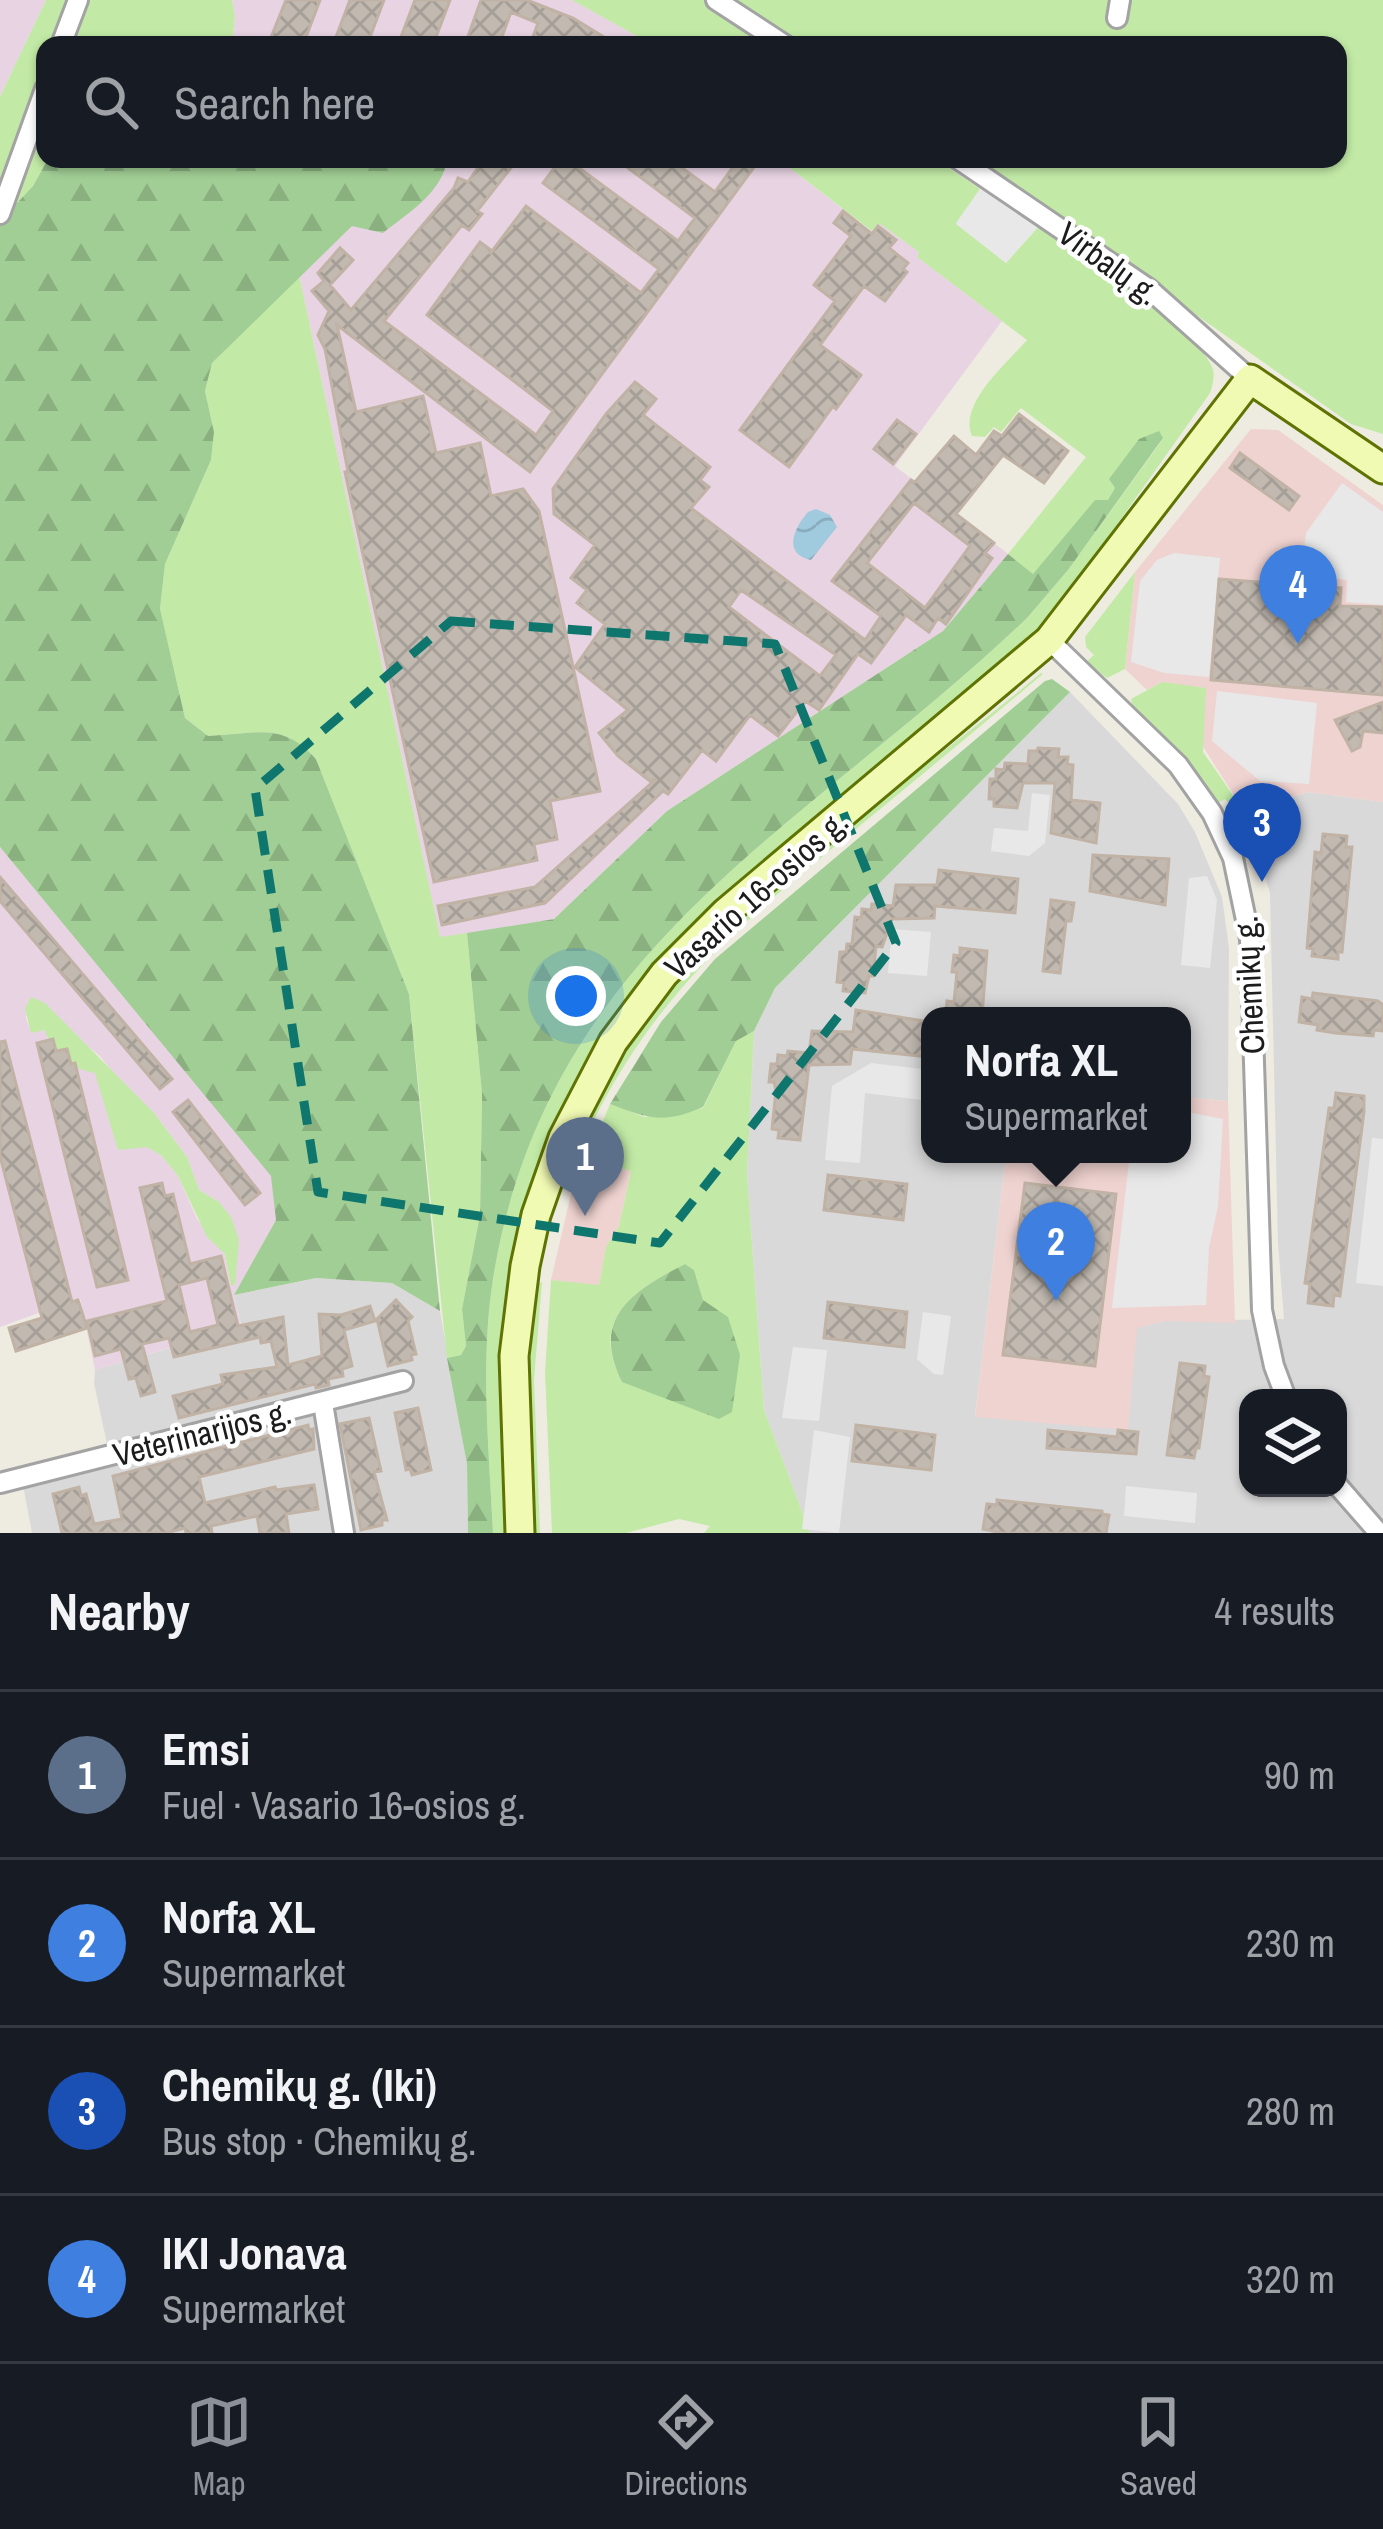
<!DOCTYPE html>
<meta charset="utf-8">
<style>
body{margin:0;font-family:"Archivo Narrow",sans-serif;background:#20242c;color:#f1f3f6}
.controls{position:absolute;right:36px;bottom:36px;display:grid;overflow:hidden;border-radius:24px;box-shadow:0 3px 9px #0004}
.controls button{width:108px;height:108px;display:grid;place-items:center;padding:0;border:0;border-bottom:3px solid #363941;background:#171b24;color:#f1f3f6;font:60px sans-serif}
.you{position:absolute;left:576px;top:996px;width:42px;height:42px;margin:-30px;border:9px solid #fff;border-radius:50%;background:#1a73e8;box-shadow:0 0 0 18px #1a73e833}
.badge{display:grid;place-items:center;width:78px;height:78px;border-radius:50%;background:#8c9099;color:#fff;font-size:39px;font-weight:700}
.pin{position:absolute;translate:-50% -99px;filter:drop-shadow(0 3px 6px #0008)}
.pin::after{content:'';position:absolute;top:63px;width:42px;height:36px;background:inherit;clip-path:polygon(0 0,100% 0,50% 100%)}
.popup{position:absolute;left:921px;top:1007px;width:270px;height:156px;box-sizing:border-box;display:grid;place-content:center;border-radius:24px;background:#171b24;filter:drop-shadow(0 3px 9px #0005);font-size:39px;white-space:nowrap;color:#9ea1a6}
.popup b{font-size:45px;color:#f1f3f6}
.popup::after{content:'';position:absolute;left:50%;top:100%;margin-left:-24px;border:24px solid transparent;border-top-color:#171b24}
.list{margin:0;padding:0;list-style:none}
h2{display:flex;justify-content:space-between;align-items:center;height:156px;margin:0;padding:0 48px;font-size:51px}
h2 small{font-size:39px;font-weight:400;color:#9ea1a6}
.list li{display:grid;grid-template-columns:78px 1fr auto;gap:36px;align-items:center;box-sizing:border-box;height:168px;padding:0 48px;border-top:3px solid #363941}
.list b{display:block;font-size:45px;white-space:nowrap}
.list p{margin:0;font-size:39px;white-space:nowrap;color:#9ea1a6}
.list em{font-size:39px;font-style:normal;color:#9ea1a6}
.icon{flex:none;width:66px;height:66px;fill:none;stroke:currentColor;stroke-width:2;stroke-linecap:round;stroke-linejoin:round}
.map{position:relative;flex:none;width:1383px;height:1533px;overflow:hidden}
.search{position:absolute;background:#171b24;box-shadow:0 3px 9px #0004;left:36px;right:36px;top:36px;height:132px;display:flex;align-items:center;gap:30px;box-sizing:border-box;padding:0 42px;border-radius:24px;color:#9ea1a6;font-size:45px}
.sheet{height:828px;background:#171b24}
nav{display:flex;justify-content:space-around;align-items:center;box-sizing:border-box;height:168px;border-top:3px solid #363941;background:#171b24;font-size:33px;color:#9ea1a6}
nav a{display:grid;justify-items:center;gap:6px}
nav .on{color:#8c9099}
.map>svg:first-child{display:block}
.residential{fill:#dad9d9;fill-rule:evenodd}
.commercial{fill:#efd3d0}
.industrial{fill:#e7d3e2;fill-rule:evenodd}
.grass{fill:#c2eaa6;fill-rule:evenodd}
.forest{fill:url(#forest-firs)}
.parking{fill:#e8e8e8}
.water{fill:url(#water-waves)}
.building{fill:url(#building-cross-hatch);stroke:#c0b2a4;stroke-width:3;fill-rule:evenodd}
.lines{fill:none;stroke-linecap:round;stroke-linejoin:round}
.street-casing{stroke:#a3a3a3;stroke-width:24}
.secondary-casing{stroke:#5f7303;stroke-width:33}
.street{stroke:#fff;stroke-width:18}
.secondary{stroke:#f1fab3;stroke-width:27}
.marked{fill:none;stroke:#0f766e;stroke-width:9;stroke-dasharray:24 15;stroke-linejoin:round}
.labels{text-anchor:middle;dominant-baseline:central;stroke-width:9;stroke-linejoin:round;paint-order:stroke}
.street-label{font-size:33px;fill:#1c1c1c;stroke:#fff}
</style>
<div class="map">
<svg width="1383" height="1533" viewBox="0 0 1383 1533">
<defs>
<pattern id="forest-firs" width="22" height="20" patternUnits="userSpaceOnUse" patternTransform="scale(3)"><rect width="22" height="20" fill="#a1ce95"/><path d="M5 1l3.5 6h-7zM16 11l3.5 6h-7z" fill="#8ab080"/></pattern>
<pattern id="water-waves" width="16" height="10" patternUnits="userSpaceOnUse" patternTransform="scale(3)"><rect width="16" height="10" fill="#a0cadd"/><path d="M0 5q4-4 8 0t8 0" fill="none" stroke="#89adbd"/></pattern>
<pattern id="building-cross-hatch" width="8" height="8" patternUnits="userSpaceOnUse" patternTransform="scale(3)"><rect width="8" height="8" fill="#c2bab1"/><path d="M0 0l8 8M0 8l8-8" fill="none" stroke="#a69f98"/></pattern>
</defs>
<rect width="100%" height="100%" fill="#eeebe1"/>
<path class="residential" d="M 1070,692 L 1178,804 L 1195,832 L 1222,897 L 1229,948 L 1228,1101 L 1182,1097 L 1182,1016 L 930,1016 L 930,1154 L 1006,1154 L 975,1416 L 1137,1327 L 1164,1321 L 1284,1319 L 1278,1243 L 1270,893 L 1244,811 L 1308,792 L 1383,802 L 1383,1533 L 810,1533 L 764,1410 L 747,1174 L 754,1031 L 775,988 ZM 1248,1398 L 1338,1398 L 1338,1488 L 1248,1488 Z
M 316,1278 L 392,1283 L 440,1311 L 467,1464 L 468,1533 L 32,1533 L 23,1485 L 110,1458 L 94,1383 L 95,1370 L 170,1348 L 172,1355 L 244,1336 L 234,1295 Z"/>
<path class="commercial" d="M 1251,429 L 1278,430 L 1383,505 L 1383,802 L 1308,792 L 1244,811 L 1162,682 L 1147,690 L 1125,669 L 1135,572 Z
M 1182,1097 L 1228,1101 L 1235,1323 L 1164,1321 L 1137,1328 L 1128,1430 L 975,1417 L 1006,1154 L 1182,1154 Z
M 607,1164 L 631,1170 L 619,1226 L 606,1247 L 599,1286 L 551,1280 L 572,1190 L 581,1173 L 597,1177 Z"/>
<path class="industrial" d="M 0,0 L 46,0 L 0,97 Z
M 232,0 L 572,0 L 653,45 L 232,45 L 235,17 Z
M 443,159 L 796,159 L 790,168 L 871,231 L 878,222 L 919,252 L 917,257 L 1002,321 L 895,466 L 1008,554 L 943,631 L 667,811 L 554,919 L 440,938 L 299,275 L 352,225 L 446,165 Z
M 0,847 L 272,1176 L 276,1220 L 234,1295 L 244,1337 L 172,1356 L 169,1348 L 95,1370 L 80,1298 L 0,1327 ZM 27,1003 L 45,1003 L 72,1034 L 100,1056 L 122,1084 L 154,1113 L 187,1157 L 199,1190 L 219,1202 L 231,1285 L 225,1254 L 197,1219 L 178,1176 L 162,1156 L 147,1146 L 135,1147 L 95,1073 L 67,1049 L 48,1040 L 46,1030 L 31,1032 L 26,1018 Z"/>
<path class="grass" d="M 46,0 L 232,0 L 235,17 L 232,45 L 45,45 L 48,159 L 33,186 L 17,203 L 0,198 L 0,97 Z
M 572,0 L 1383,0 L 1383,434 L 1351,424 L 975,159 L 1338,159 L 1338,45 L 653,45 Z
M 796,159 L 936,159 L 980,189 L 956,224 L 1006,263 L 1040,225 C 1078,252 1194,327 1211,365 C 1216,374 1213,384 1210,393 L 1051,618 L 1020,650 L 726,895 L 684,933 L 644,980 L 534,1185 L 509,1533 L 493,1533 C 489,1449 480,1363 493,1279 C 547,945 807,829 1027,618 L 1068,570 L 1163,439 L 1108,500 L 1095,501 L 1033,575 L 1008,554 L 1086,457 L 1021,408 L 1001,432 L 994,427 L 985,437 L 972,436 C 958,404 1007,363 1027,340 L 917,257 L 919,252 L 879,223 L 872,231 L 790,168 Z
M 299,275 L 440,937 L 467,933 L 482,1094 L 480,1215 L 462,1309 L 466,1346 L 461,1355 L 447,1358 L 409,994 L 316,759 C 283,721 255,734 208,736 L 185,718 L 160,610 L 165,564 L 211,460 L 214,432 L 205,391 L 212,363 Z
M 1135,572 L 1125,669 L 1107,678 L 1086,662 L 1094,655 L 1086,647 L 1085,637 Z
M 1041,673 L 1043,674 C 979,727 916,780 851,833 C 724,936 637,1012 572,1168 C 563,1147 585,1112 597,1093 C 627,1043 657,993 699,952 C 806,851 928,767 1041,673 Z
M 1162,682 L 1206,688 L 1203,752 L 1239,804 L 1233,807 L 1225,799 L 1218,803 L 1192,765 L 1133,707 L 1131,699 Z
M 31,997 L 45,1003 L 154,1113 L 187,1157 L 199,1190 L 219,1202 L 231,1217 L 239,1240 L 235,1285 L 231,1285 L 225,1254 L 207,1237 L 178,1176 L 162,1156 L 147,1147 L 118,1150 L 95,1073 C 71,1069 52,1054 45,1030 L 31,1033 L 25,1008 Z
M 754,1031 L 747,1174 L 764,1410 L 810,1533 L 704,1533 L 710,1526 L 679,1519 L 626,1533 L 552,1533 L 545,1372 L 551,1280 L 599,1285 L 606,1247 L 619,1226 L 631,1171 L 607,1164 L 597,1177 L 581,1173 L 610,1104 L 645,1117 L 703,1108 L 736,1041 ZM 685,1264 L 694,1270 L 703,1300 L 622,1382 C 589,1319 632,1291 685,1264 Z
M 542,1282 L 534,1380 L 540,1533 L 532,1533 L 525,1374 L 535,1286 Z"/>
<path class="forest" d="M 48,159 L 443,159 L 446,165 C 439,194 406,215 383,233 L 352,226 L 212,363 L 205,391 L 214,432 L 211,460 L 165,564 L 160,609 L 185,718 L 208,736 C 255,734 283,721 316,759 L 409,994 L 440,1311 L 392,1283 L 316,1278 L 234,1295 L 276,1220 L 271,1176 L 0,847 L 0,198 L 17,203 L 33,186 Z
M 1159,431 L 1163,438 L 1068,570 L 1027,618 C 807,829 547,945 493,1279 C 480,1363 489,1449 493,1533 L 468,1533 L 467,1464 L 447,1358 L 461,1355 L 466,1346 L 462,1309 L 480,1215 L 482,1094 L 467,933 L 554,919 L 667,811 L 943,631 L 1008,554 L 1033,574 L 1095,500 L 1108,500 L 1115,488 L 1109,479 L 1139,439 Z
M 1052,679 L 1070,692 L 775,988 L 754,1031 L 736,1041 L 703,1107 C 664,1124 649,1119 610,1104 L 661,1022 L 715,959 L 1045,681 Z
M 685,1264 L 694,1270 L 703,1300 L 728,1317 L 740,1355 L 732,1412 L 719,1419 L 622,1382 C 590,1318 632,1291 685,1264 Z"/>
<path class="parking" d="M 980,189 L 1040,225 L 1006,263 L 956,223 Z
M 1342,483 L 1383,512 L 1383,605 L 1346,602 L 1347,580 L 1301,575 L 1306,533 Z
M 1174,553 L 1220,558 L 1209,677 L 1164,673 L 1131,662 L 1140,581 L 1157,560 Z
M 1217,691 L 1317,703 L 1309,784 L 1260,781 L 1212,741 Z
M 1032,793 L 1050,795 L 1045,843 L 1029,856 L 991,851 L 994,828 L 1028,831 Z
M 1207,876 L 1217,900 L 1210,968 L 1181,965 L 1189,878 Z
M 892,929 L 931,932 L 927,976 L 888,973 Z
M 871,1063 L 930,1070 L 930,1101 L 865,1093 L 860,1163 L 825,1160 L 832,1086 Z
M 1182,1111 L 1223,1119 L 1218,1206 L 1209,1248 L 1206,1305 L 1112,1308 L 1130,1154 L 1182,1154 Z
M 1372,1138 L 1383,1139 L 1383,1286 L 1356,1283 Z
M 923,1312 L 951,1316 L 943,1375 L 934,1374 L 917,1359 Z
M 793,1347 L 827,1350 L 819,1421 L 782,1418 Z
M 814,1430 L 850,1437 L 839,1533 L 802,1529 Z
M 1126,1486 L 1197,1493 L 1195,1523 L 1124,1516 Z"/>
<path class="water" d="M 816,509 L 830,515 L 837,527 L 811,560 C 782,554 794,528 808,512 Z"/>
<path class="building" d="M 286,0 L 320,0 L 303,45 L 268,45 Z
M 350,0 L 384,0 L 367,45 L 333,45 Z
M 415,0 L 450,0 L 433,45 L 398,45 Z
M 481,0 L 527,0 L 573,18 L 617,45 L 530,45 L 538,23 L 511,12 L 499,45 L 465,45 Z
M 484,159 L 518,159 L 477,211 L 482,214 L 469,230 L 462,225 L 384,321 L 536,435 L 553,411 L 427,315 L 480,242 L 491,250 L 490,254 L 526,206 L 641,293 L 659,269 L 543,183 L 561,159 L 567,159 L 678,241 L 695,218 L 616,159 L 670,159 L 715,192 L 733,167 L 722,159 L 760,159 L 530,472 L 337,325 L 356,412 L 423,396 L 436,453 L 480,443 L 491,496 L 523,489 L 539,511 L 600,791 L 550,801 L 557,839 L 534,844 L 537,860 L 434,882 L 345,472 L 348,472 L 325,349 L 318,335 L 329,311 L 312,291 L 324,281 L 318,273 L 340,248 L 353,260 L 330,285 L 351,310 L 454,188 L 458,178 L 468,182 Z
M 843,211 L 872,234 L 878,226 L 896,240 L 889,248 L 908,263 L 903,269 L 907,272 L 885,301 L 864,286 L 820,345 L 861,375 L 836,409 L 833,406 L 789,467 L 740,430 L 835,301 L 814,285 L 851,236 L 834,223 Z
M 635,382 L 656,399 L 643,415 L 710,467 L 700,480 L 709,487 L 691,508 L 865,640 L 881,616 L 832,581 L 911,480 L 915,482 L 954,436 L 976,455 L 994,431 L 1002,436 L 1019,414 L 1068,451 L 1044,483 L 1003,455 L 956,514 L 994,543 L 985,553 L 992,558 L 946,624 L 938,618 L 929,632 L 906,615 L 871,663 L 858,654 L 819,710 L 805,701 L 778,736 L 750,715 L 716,761 L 702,750 L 668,794 L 663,791 L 545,903 L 442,925 L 438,906 L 535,887 L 656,779 L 650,781 L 618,756 L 599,733 L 628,710 L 575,667 L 605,624 L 577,603 L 587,590 L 571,578 L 595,545 L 554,514 L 553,489 L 606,414 ZM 914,503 L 970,546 L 925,608 L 867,563 ZM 741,590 L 836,655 L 820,676 L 729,607 Z
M 897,420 L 916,434 L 893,464 L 874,449 Z
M 1240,453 L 1299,496 L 1289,510 L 1230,468 Z
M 1219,579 L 1341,588 L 1340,606 L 1383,607 L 1383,695 L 1211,680 Z
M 1383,702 L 1383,733 L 1363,731 L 1360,747 L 1352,751 L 1335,720 Z
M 1038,748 L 1059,749 L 1058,757 L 1068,757 L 1067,764 L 1073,765 L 1071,800 L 1100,803 L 1096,843 L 1051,833 L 1055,783 L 1023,783 L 1017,808 L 994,806 L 994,799 L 989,799 L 990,779 L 996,779 L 996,769 L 1004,770 L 1005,763 L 1028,764 L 1029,751 L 1037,751 Z
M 1323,834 L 1347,836 L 1346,847 L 1352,847 L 1342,952 L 1338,952 L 1338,959 L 1312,956 L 1313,949 L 1307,948 L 1315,852 L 1321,853 Z
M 1093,855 L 1169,859 L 1165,905 L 1090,891 Z
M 939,870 L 1018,879 L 1015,913 L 935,906 L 934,918 L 892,919 L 882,947 L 876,946 L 873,976 L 869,976 L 865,993 L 843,991 L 844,983 L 837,982 L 840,952 L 846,952 L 847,944 L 852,944 L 855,917 L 861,918 L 862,909 L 871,910 L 872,904 L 893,906 L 896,885 L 937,885 Z
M 0,877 L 172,1079 L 160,1089 L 0,901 Z
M 1051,900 L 1074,903 L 1071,921 L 1066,921 L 1060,973 L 1043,971 Z
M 960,948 L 987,951 L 982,1016 L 946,1016 L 947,1001 L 954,1002 L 957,972 L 952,972 L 954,955 L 960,956 Z
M 1313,993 L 1378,1001 L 1383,1005 L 1383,1031 L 1374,1030 L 1373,1036 L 1335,1033 L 1317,1030 L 1318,1025 L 1299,1022 L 1302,997 L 1312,999 Z
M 856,1010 L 930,1022 L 930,1057 L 852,1049 L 850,1064 L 809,1065 L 800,1140 L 778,1138 L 779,1130 L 772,1129 L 776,1091 L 774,1082 L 769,1082 L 771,1064 L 777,1064 L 778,1055 L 787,1056 L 788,1051 L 809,1053 L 812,1031 L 853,1032 Z
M 53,1039 L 56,1051 L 67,1049 L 71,1064 L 75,1063 L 128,1280 L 97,1287 L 37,1043 Z
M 5,1041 L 72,1302 L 78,1300 L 87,1328 L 16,1351 L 9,1328 L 42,1318 L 0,1156 L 0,1042 Z
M 1336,1093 L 1364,1096 L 1364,1112 L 1340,1296 L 1334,1295 L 1333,1306 L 1308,1303 L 1310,1284 L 1305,1283 L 1329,1108 L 1334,1108 Z
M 188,1100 L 260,1193 L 245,1205 L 173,1112 Z
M 828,1175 L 907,1184 L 903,1220 L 824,1210 Z
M 162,1183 L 165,1196 L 173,1194 L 190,1264 L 221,1256 L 238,1326 L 283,1317 L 288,1365 L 322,1356 L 319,1314 L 341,1315 L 370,1306 L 375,1321 L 344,1330 L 352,1366 L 342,1369 L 343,1376 L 328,1379 L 329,1385 L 316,1388 L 315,1384 L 179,1418 L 173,1396 L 223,1384 L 221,1375 L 277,1367 L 271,1341 L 261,1343 L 260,1337 L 174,1357 L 169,1338 L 142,1344 L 155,1392 L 141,1396 L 136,1378 L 129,1379 L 121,1349 L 95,1356 L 87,1321 L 167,1301 L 140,1188 ZM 207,1278 L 218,1325 L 190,1332 L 179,1285 Z
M 1025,1183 L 1116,1194 L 1095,1366 L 1003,1355 Z
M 396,1300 L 412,1317 L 408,1321 L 416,1354 L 411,1355 L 412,1360 L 388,1366 L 377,1319 Z
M 828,1302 L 907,1312 L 904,1347 L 824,1338 Z
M 1180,1363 L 1205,1366 L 1204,1376 L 1209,1377 L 1199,1448 L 1196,1448 L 1194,1458 L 1167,1455 Z
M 418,1408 L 431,1470 L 412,1475 L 410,1469 L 406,1470 L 395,1413 Z
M 369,1418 L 381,1471 L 374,1472 L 387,1520 L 382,1520 L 382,1525 L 361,1530 L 340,1424 Z
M 308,1425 L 309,1430 L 313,1429 L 314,1449 L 199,1477 L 205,1503 L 275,1487 L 276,1490 L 314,1485 L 318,1509 L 286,1514 L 289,1533 L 260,1533 L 257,1516 L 211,1526 L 212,1533 L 186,1533 L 185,1528 L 166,1533 L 62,1533 L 53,1494 L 79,1487 L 81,1496 L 86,1494 L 94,1524 L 122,1519 L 113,1476 Z
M 856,1425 L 935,1435 L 931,1470 L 852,1461 Z
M 1048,1430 L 1117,1437 L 1118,1430 L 1138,1432 L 1136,1454 L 1047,1448 Z
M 997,1500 L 1102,1511 L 1102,1514 L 1109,1515 L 1106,1533 L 1002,1533 L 983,1529 L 987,1504 L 997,1505 Z"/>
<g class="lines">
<g class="street-casing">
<path id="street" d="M 716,0 L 785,45
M 1117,18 L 1120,0
M 61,45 L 78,0
M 958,159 L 1149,289 L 1250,379
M 0,214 L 45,89
M 1049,640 L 1178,765 L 1212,813 L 1233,858 L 1250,939 L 1262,1310 L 1274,1366 L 1286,1398
M 323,1403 L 344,1533
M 0,1483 L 403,1381
M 1338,1486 L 1379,1533"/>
</g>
<g class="secondary-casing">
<path id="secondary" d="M 520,1533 L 514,1356 L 525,1266 L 536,1215 L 563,1138 L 613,1042 L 664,974 L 726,912 L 1049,640 L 1250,379 L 1383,469"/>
</g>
<use href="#street" class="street"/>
<use href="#secondary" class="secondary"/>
</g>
<path class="marked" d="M 451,621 L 775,644 L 896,943 L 660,1243 L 318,1192 L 255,789 Z"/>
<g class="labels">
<g class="street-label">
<text transform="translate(1109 263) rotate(36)">Virbalų g.</text>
<text transform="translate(756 894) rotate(-42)">Vasario 16-osios g.</text>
<text transform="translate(1249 985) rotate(-93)">Chemikų g.</text>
<text transform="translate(202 1433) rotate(-14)">Veterinarijos g.</text>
</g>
</g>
</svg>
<div class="controls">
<button><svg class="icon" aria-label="layers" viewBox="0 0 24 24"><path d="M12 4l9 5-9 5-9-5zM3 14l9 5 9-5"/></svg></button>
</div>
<div class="you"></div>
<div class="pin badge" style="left:585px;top:1216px;background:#5c6f8a">1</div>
<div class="pin badge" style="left:1056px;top:1301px;background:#3f7fe0">2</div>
<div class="popup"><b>Norfa XL</b>Supermarket</div>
<div class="pin badge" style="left:1262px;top:882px;background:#1a4fb4">3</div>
<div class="pin badge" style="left:1298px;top:644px;background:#3f7fe0">4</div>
<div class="search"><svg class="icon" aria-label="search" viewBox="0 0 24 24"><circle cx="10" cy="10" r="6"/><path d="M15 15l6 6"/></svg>Search here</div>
</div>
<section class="sheet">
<h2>Nearby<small>4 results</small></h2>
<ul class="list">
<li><span class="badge" style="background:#5c6f8a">1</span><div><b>Emsi</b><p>Fuel · Vasario 16-osios g.</p></div><em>90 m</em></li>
<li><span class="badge" style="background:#3f7fe0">2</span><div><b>Norfa XL</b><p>Supermarket</p></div><em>230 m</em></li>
<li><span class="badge" style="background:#1a4fb4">3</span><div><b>Chemikų g. (Iki)</b><p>Bus stop · Chemikų g.</p></div><em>280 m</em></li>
<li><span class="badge" style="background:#3f7fe0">4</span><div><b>IKI Jonava</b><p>Supermarket</p></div><em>320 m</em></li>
</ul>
</section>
<nav>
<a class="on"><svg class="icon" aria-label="map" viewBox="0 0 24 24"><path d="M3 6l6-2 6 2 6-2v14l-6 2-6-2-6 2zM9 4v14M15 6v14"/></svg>Map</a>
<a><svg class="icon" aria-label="directions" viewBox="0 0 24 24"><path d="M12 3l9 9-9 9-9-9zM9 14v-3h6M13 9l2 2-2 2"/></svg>Directions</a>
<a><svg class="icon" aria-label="saved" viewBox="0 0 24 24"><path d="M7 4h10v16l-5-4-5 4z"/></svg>Saved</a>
</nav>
